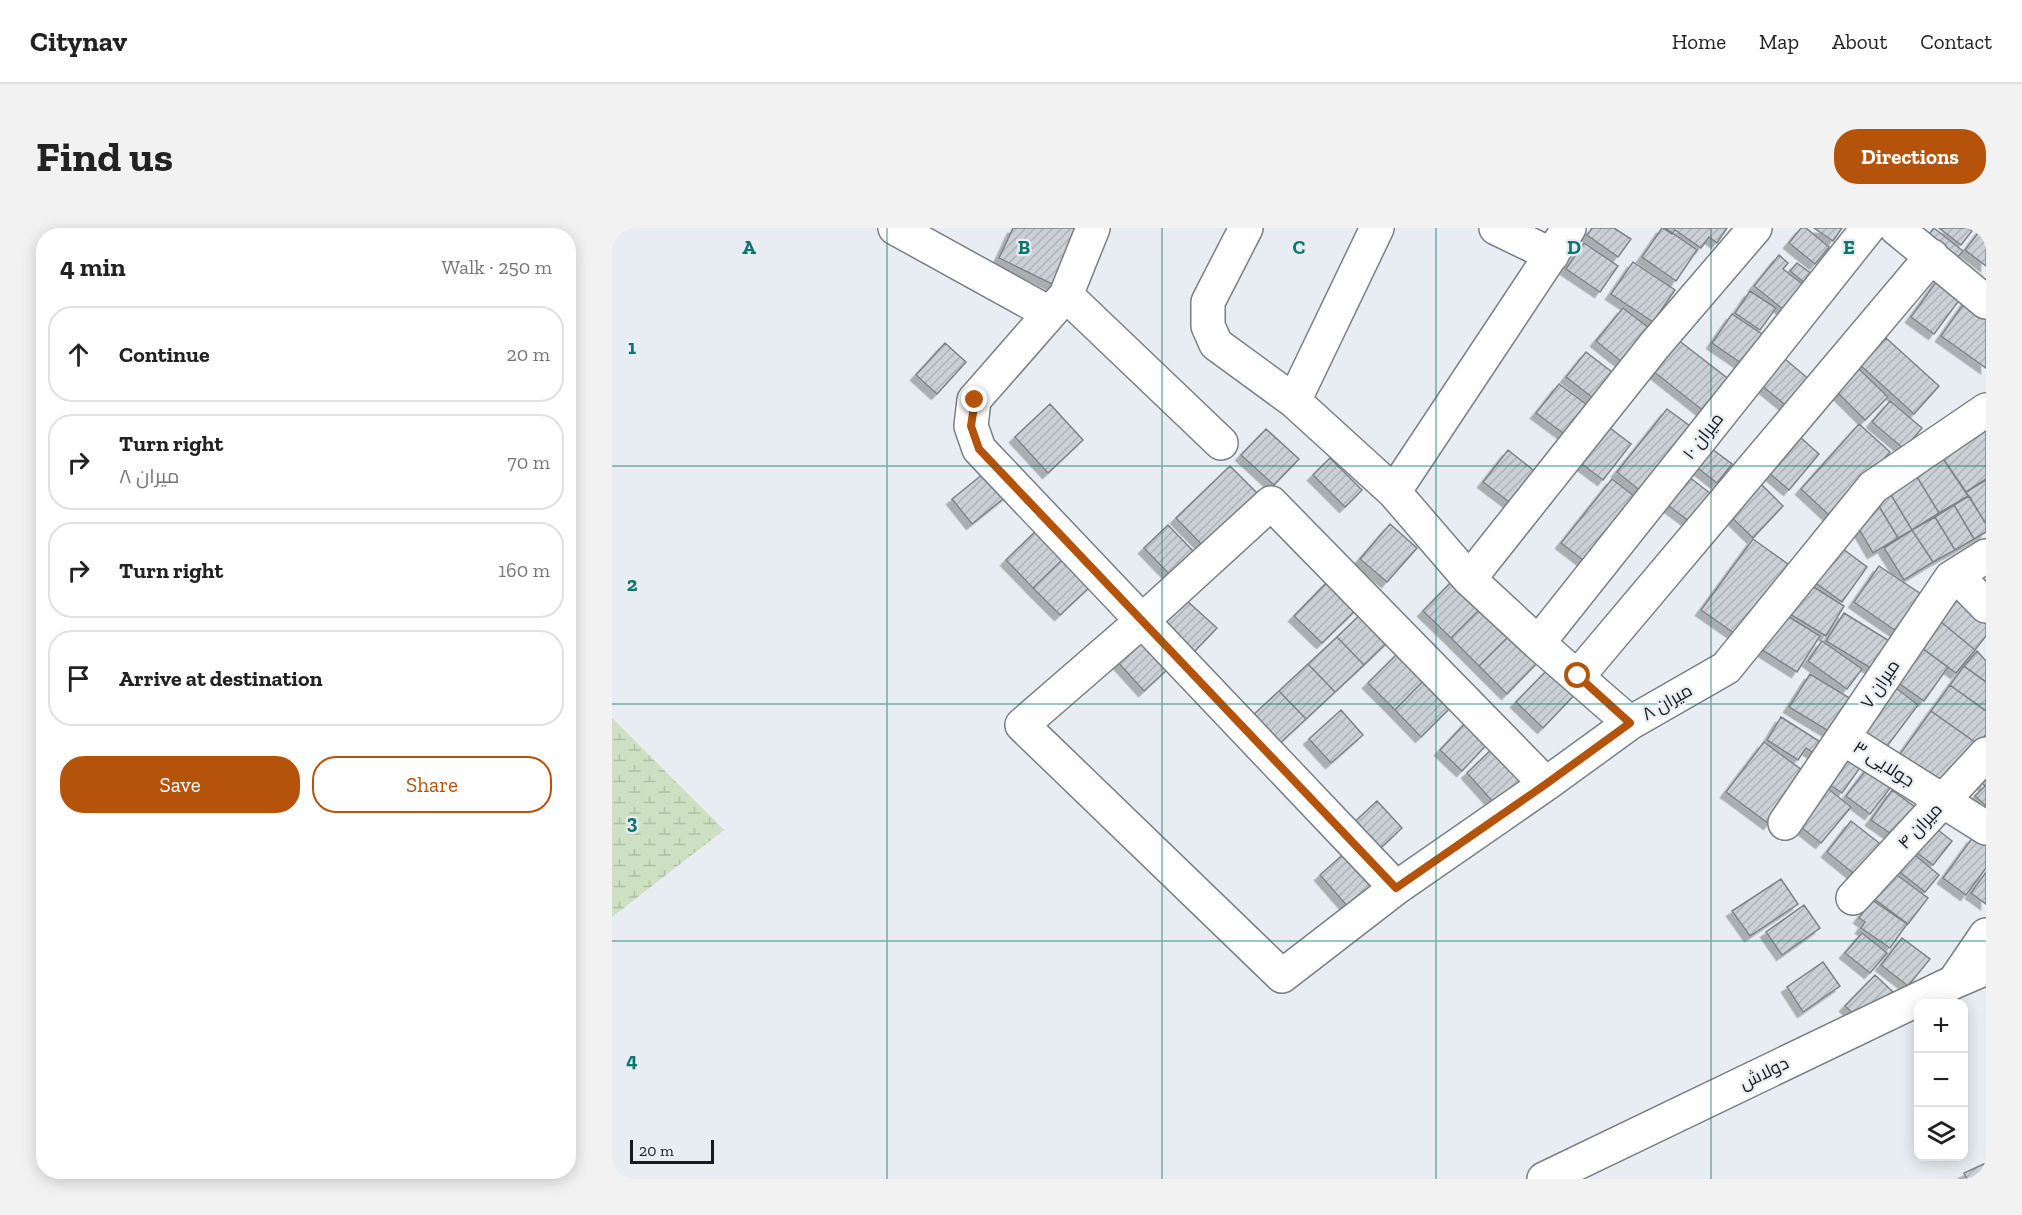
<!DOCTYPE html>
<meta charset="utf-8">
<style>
body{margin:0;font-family:"Zilla Slab",Cairo,serif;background:#f2f2f2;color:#222}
.controls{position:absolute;right:18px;bottom:18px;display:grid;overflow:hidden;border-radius:12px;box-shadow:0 3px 15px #0003}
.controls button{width:54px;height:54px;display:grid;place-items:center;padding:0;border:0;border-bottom:2px solid #e0e0e0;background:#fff;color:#222;font:30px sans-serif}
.scale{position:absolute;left:18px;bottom:15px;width:84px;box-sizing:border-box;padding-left:6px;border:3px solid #171a1b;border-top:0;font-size:16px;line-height:21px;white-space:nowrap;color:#171a1b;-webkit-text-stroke:4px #e7edf2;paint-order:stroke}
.stop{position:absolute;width:18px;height:18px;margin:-14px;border:4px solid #b45309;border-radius:50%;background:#fff}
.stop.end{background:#b45309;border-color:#fff;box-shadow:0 2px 6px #0008}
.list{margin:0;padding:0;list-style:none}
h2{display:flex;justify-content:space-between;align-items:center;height:78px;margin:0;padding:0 24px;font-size:26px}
h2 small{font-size:20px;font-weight:400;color:#767676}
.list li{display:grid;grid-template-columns:39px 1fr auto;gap:18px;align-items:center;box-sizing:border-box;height:96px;margin:0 12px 12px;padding:0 12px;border:2px solid #e0e0e0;border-radius:24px}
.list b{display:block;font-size:22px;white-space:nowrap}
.list p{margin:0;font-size:20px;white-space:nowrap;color:#767676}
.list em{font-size:20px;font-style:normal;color:#767676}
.actions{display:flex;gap:12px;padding:18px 24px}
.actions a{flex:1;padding:14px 0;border:2px solid #b45309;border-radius:24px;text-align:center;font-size:21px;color:#b45309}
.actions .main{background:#b45309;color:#fff}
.icon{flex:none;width:33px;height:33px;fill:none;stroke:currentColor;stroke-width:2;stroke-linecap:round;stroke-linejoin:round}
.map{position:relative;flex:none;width:1374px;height:951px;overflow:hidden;border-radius:24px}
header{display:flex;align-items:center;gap:36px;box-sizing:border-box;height:84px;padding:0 30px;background:#fff;border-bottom:2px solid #e0e0e0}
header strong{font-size:28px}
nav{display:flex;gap:33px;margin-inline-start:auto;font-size:21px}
.intro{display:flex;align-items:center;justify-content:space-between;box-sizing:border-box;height:144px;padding:0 36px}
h1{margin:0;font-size:42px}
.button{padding:15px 27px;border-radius:24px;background:#b45309;color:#fff;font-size:21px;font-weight:700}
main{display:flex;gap:36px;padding:0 36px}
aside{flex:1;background:#fff;border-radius:24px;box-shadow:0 3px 15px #0003}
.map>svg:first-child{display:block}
.wetland{fill:url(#wetland-marsh)}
.building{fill:url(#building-hatch);stroke:#7e8388;stroke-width:1.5;filter:url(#shadow)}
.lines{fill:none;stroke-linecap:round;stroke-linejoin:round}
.minor-casing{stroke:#797f84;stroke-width:36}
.minor{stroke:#fff;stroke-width:33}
.route{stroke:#b45309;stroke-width:8}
.grid{fill:none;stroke:#0f766e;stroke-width:1.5;stroke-opacity:0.55}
.labels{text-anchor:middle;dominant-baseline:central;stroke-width:4.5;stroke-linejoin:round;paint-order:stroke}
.street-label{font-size:18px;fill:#171a1b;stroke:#e7edf2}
.grid-label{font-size:20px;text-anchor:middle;font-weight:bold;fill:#0f766e;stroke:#e7edf2;stroke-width:4.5;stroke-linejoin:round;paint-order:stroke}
</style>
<header>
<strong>Citynav</strong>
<nav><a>Home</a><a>Map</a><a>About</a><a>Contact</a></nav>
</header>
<div class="intro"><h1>Find us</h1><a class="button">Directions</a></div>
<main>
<aside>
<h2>4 min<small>Walk · 250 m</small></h2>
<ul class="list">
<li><svg class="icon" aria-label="ahead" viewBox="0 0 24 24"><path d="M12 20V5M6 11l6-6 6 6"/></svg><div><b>Continue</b></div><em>20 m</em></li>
<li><svg class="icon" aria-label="right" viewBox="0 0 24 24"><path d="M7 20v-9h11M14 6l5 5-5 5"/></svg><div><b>Turn right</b><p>میران ۸</p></div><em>70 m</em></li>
<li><svg class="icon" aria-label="right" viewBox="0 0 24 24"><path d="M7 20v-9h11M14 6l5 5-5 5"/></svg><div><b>Turn right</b></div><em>160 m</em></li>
<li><svg class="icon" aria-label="arrive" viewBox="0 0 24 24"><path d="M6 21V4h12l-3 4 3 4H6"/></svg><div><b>Arrive at destination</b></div></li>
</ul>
<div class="actions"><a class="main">Save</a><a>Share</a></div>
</aside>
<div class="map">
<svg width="1374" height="951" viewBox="0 0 1374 951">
<defs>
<pattern id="wetland-marsh" width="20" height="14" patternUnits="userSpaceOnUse" patternTransform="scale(1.5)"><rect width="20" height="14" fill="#cde0c1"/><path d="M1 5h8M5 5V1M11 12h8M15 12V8" fill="none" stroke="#afc0a5"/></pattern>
<pattern id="building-hatch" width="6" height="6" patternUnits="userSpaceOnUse" patternTransform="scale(1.5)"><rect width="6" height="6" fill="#cad1d6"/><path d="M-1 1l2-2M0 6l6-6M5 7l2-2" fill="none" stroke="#adb3b7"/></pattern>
<filter id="shadow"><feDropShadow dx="-5.5" dy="5.5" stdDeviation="0" flood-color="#0004"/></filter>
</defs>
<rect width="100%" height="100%" fill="#e7edf2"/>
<path class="wetland" d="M 0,490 L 112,602 L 0,689 Z"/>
<path class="building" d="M 401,0 L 461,0 L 470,4 L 444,58 L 387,30 Z
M 980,0 L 1002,0 L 1019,11 L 1006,29 L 975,7 Z
M 1050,0 L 1053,0 L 1085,22 L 1064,53 L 1030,29 Z
M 1051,0 L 1115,0 L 1105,15 L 1097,9 L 1089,20 L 1063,2 L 1060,6 Z
M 1189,0 L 1194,0 L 1217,19 L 1203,36 L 1177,15 Z
M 1202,0 L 1230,0 L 1221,13 Z
M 1322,0 L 1351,23 L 1339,37 L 1310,14 Z
M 1327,0 L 1356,0 L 1360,3 L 1349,17 Z
M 1370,0 L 1374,0 L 1374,38 L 1353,22 Z
M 972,15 L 1006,38 L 988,64 L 954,41 Z
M 1167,27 L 1176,35 L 1171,41 L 1193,58 L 1173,83 L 1142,58 Z
M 1021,34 L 1063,62 L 1041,94 L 999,66 Z
M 1185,35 L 1201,47 L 1194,56 L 1178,43 Z
M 1327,50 L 1351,67 L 1322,106 L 1299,89 Z
M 1138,63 L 1164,80 L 1148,102 L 1123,85 Z
M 1355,71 L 1374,85 L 1374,140 L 1329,108 Z
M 1011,80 L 1037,100 L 1010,134 L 984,113 Z
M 1120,86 L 1153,108 L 1132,137 L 1100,115 Z
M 1061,108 L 1119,153 L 1094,185 L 1036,139 Z
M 1274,110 L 1327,158 L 1302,186 L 1248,137 Z
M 333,115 L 354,134 L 325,166 L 304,147 Z
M 974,124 L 1005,148 L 985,173 L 954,149 Z
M 1167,126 L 1205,158 L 1182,184 L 1144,153 Z
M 1246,140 L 1276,169 L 1253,192 L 1224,163 Z
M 947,156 L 978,179 L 955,208 L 924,185 Z
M 1278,173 L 1310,200 L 1292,221 L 1260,194 Z
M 438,176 L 471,212 L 436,245 L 403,209 Z
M 1055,181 L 1082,201 L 1031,265 L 1005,244 Z
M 1247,196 L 1278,224 L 1219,289 L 1189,261 Z
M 1374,196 L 1374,251 L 1354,264 L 1328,226 Z
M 994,197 L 1019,216 L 991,252 L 966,233 Z
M 654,201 L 687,231 L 662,257 L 629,227 Z
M 1188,209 L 1207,226 L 1177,262 L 1157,245 Z
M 1092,215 L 1120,236 L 1105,255 L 1078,234 Z
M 896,222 L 930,249 L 905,280 L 871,254 Z
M 1328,226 L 1356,268 L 1327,285 L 1302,244 Z
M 718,230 L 750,262 L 733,279 L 701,247 Z
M 618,238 L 648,268 L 594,321 L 564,290 Z
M 376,242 L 396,267 L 360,296 L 340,271 Z
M 1302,244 L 1327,285 L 1300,302 L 1275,260 Z
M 1072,245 L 1103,269 L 1081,296 L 1050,273 Z
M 1000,251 L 1031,275 L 980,339 L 949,315 Z
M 1145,252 L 1171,278 L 1141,310 L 1114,284 Z
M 1374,252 L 1374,296 L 1354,264 Z
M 1275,260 L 1300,302 L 1286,310 L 1261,268 Z
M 1357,268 L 1374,296 L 1374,304 L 1362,311 L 1342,277 Z
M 1265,275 L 1286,310 L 1261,325 L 1244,296 Z
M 1342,277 L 1362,311 L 1343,322 L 1323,289 Z
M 1323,289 L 1343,322 L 1321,334 L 1300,302 Z
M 778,296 L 805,320 L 775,354 L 748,331 Z
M 556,297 L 583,325 L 559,348 L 532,320 Z
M 428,299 L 455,327 L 421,360 L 394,332 Z
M 1300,302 L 1321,334 L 1292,352 L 1272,320 Z
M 1141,311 L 1180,339 L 1129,410 L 1089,382 Z
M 1227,318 L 1255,339 L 1230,374 L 1201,353 Z
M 455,327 L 483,354 L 448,387 L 421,360 Z
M 1267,338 L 1309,366 L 1284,403 L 1242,374 Z
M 845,348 L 873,376 L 839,410 L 811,383 Z
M 717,352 L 745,381 L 710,415 L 682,388 Z
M 1192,353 L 1232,378 L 1214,408 L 1173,383 Z
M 1345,362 L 1374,385 L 1374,408 L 1363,422 L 1323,389 Z
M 574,372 L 605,400 L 578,428 L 548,401 Z
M 873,376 L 902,403 L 867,438 L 839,410 Z
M 753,382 L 780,410 L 752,437 L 725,409 Z
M 1169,384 L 1208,408 L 1185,444 L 1147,420 Z
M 1232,385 L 1279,414 L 1262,442 L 1214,413 Z
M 1323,389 L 1363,422 L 1344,445 L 1303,415 Z
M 902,403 L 929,431 L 895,466 L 867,438 Z
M 530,409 L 558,439 L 532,463 L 504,432 Z
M 725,409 L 752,437 L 723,464 L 696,436 Z
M 1210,413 L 1250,441 L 1235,461 L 1196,433 Z
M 1303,415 L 1336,439 L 1312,473 L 1278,449 Z
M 789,422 L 816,448 L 783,482 L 756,455 Z
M 1365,423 L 1374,433 L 1374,454 L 1352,438 Z
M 696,436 L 723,464 L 694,491 L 667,463 Z
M 941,436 L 968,461 L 931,500 L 904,474 Z
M 1352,438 L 1374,454 L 1374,483 L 1338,457 Z
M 1198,446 L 1239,471 L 1218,504 L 1177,479 Z
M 816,448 L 843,475 L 809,509 L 783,482 Z
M 1276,454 L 1306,477 L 1270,525 L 1240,504 Z
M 1338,457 L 1374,483 L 1374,506 L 1367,517 L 1319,483 Z
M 667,463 L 694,491 L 665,518 L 638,490 Z
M 729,482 L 751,507 L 719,535 L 697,511 Z
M 1319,483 L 1367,517 L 1335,563 L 1286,529 Z
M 1169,489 L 1210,515 L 1203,526 L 1194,520 L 1186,532 L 1155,512 Z
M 856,492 L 878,513 L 850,543 L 828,522 Z
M 1152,514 L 1194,545 L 1157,596 L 1114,564 Z
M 882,519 L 918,558 L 890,584 L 855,545 Z
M 1232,520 L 1252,534 L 1230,565 L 1211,552 Z
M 1374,536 L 1374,578 L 1363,568 L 1373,558 L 1363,548 Z
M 1258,537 L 1282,555 L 1258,586 L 1234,568 Z
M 1209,555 L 1239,579 L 1209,615 L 1180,592 Z
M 1280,562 L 1303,579 L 1282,608 L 1259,592 Z
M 765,573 L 790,600 L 760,628 L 735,601 Z
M 1239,593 L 1271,618 L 1246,649 L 1215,624 Z
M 1316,594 L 1340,613 L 1321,637 L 1296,618 Z
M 1361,609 L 1374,618 L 1374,640 L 1354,667 L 1331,650 Z
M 736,622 L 764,654 L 736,679 L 708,647 Z
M 1298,623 L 1327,647 L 1313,664 L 1284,641 Z
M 1281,644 L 1316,670 L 1296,696 L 1261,670 Z
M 1374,644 L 1374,676 L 1359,665 Z
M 1169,651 L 1186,676 L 1138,708 L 1120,683 Z
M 1260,672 L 1295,696 L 1278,720 L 1249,700 L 1253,694 L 1247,690 Z
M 1192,677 L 1208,700 L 1170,727 L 1154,704 Z
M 1250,705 L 1275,725 L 1258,745 L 1233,725 Z
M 1290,710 L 1318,731 L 1296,758 L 1269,737 Z
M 1211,734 L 1228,758 L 1191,784 L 1175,759 Z
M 1263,747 L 1281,764 L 1251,795 L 1233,778 Z
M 1374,935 L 1374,951 L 1355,951 L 1352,945 Z"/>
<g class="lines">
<g class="minor-casing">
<path id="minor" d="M 283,0 L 437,85
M 481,0 L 454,67 L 362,172 L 359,198 L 367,221 L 784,660
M 634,0 L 596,74 L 596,98 L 604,116 L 682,173 L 782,264 L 857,351 L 926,415 L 1018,495
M 884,0 L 940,27
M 1284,0 L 1374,74
M 454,67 L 609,215
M 682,173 L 765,0
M 782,264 L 957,0
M 1344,347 L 1374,378
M 857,351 L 1042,118 L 1143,0
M 926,415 L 1256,0
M 966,448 L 1320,28
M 1231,510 L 1374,600
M 934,556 L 659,275 L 531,392 L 410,497 L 670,748 L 784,660 L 934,556 L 1018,495 L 1114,440 L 1261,259 L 1374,182
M 1173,595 L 1339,350 L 1374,328
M 1241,670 L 1374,526
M 1342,754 L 1374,707
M 932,951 L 1342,754 L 1374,740"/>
</g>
<use href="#minor" class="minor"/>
</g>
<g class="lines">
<path class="route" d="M 363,172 L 359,198 L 367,221 L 784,660 L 934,556 L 1018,495 L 966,448"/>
</g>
<path class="grid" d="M 275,0 L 275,951M 550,0 L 550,951M 824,0 L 824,951M 1099,0 L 1099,951M 0,238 L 1374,238M 0,476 L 1374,476M 0,713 L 1374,713"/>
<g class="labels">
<g class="street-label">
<text transform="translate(1091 208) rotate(-52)">میران ۱۰</text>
<text transform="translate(1268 456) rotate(-56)">میران ۷</text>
<text transform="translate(1055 474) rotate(-30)">میران ۸</text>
<text transform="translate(1272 536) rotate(33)">جولایی ۳</text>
<text transform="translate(1308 598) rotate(-47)">میران ۴</text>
<text transform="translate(1152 845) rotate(-26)">دولاش</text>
</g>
</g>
<g class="grid-label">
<text x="137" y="26">A</text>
<text x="412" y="26">B</text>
<text x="687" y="26">C</text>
<text x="962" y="26">D</text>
<text x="1237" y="26">E</text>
<text x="20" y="126">1</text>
<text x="20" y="363">2</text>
<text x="20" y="601">3</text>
<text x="20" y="839">4</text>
</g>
</svg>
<div class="controls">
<button>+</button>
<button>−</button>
<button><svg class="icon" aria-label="layers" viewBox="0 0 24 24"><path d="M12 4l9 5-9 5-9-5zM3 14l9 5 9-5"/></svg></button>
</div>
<div class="scale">20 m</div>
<div class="stop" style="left:966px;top:448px"></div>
<div class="stop end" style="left:363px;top:172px"></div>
</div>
</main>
